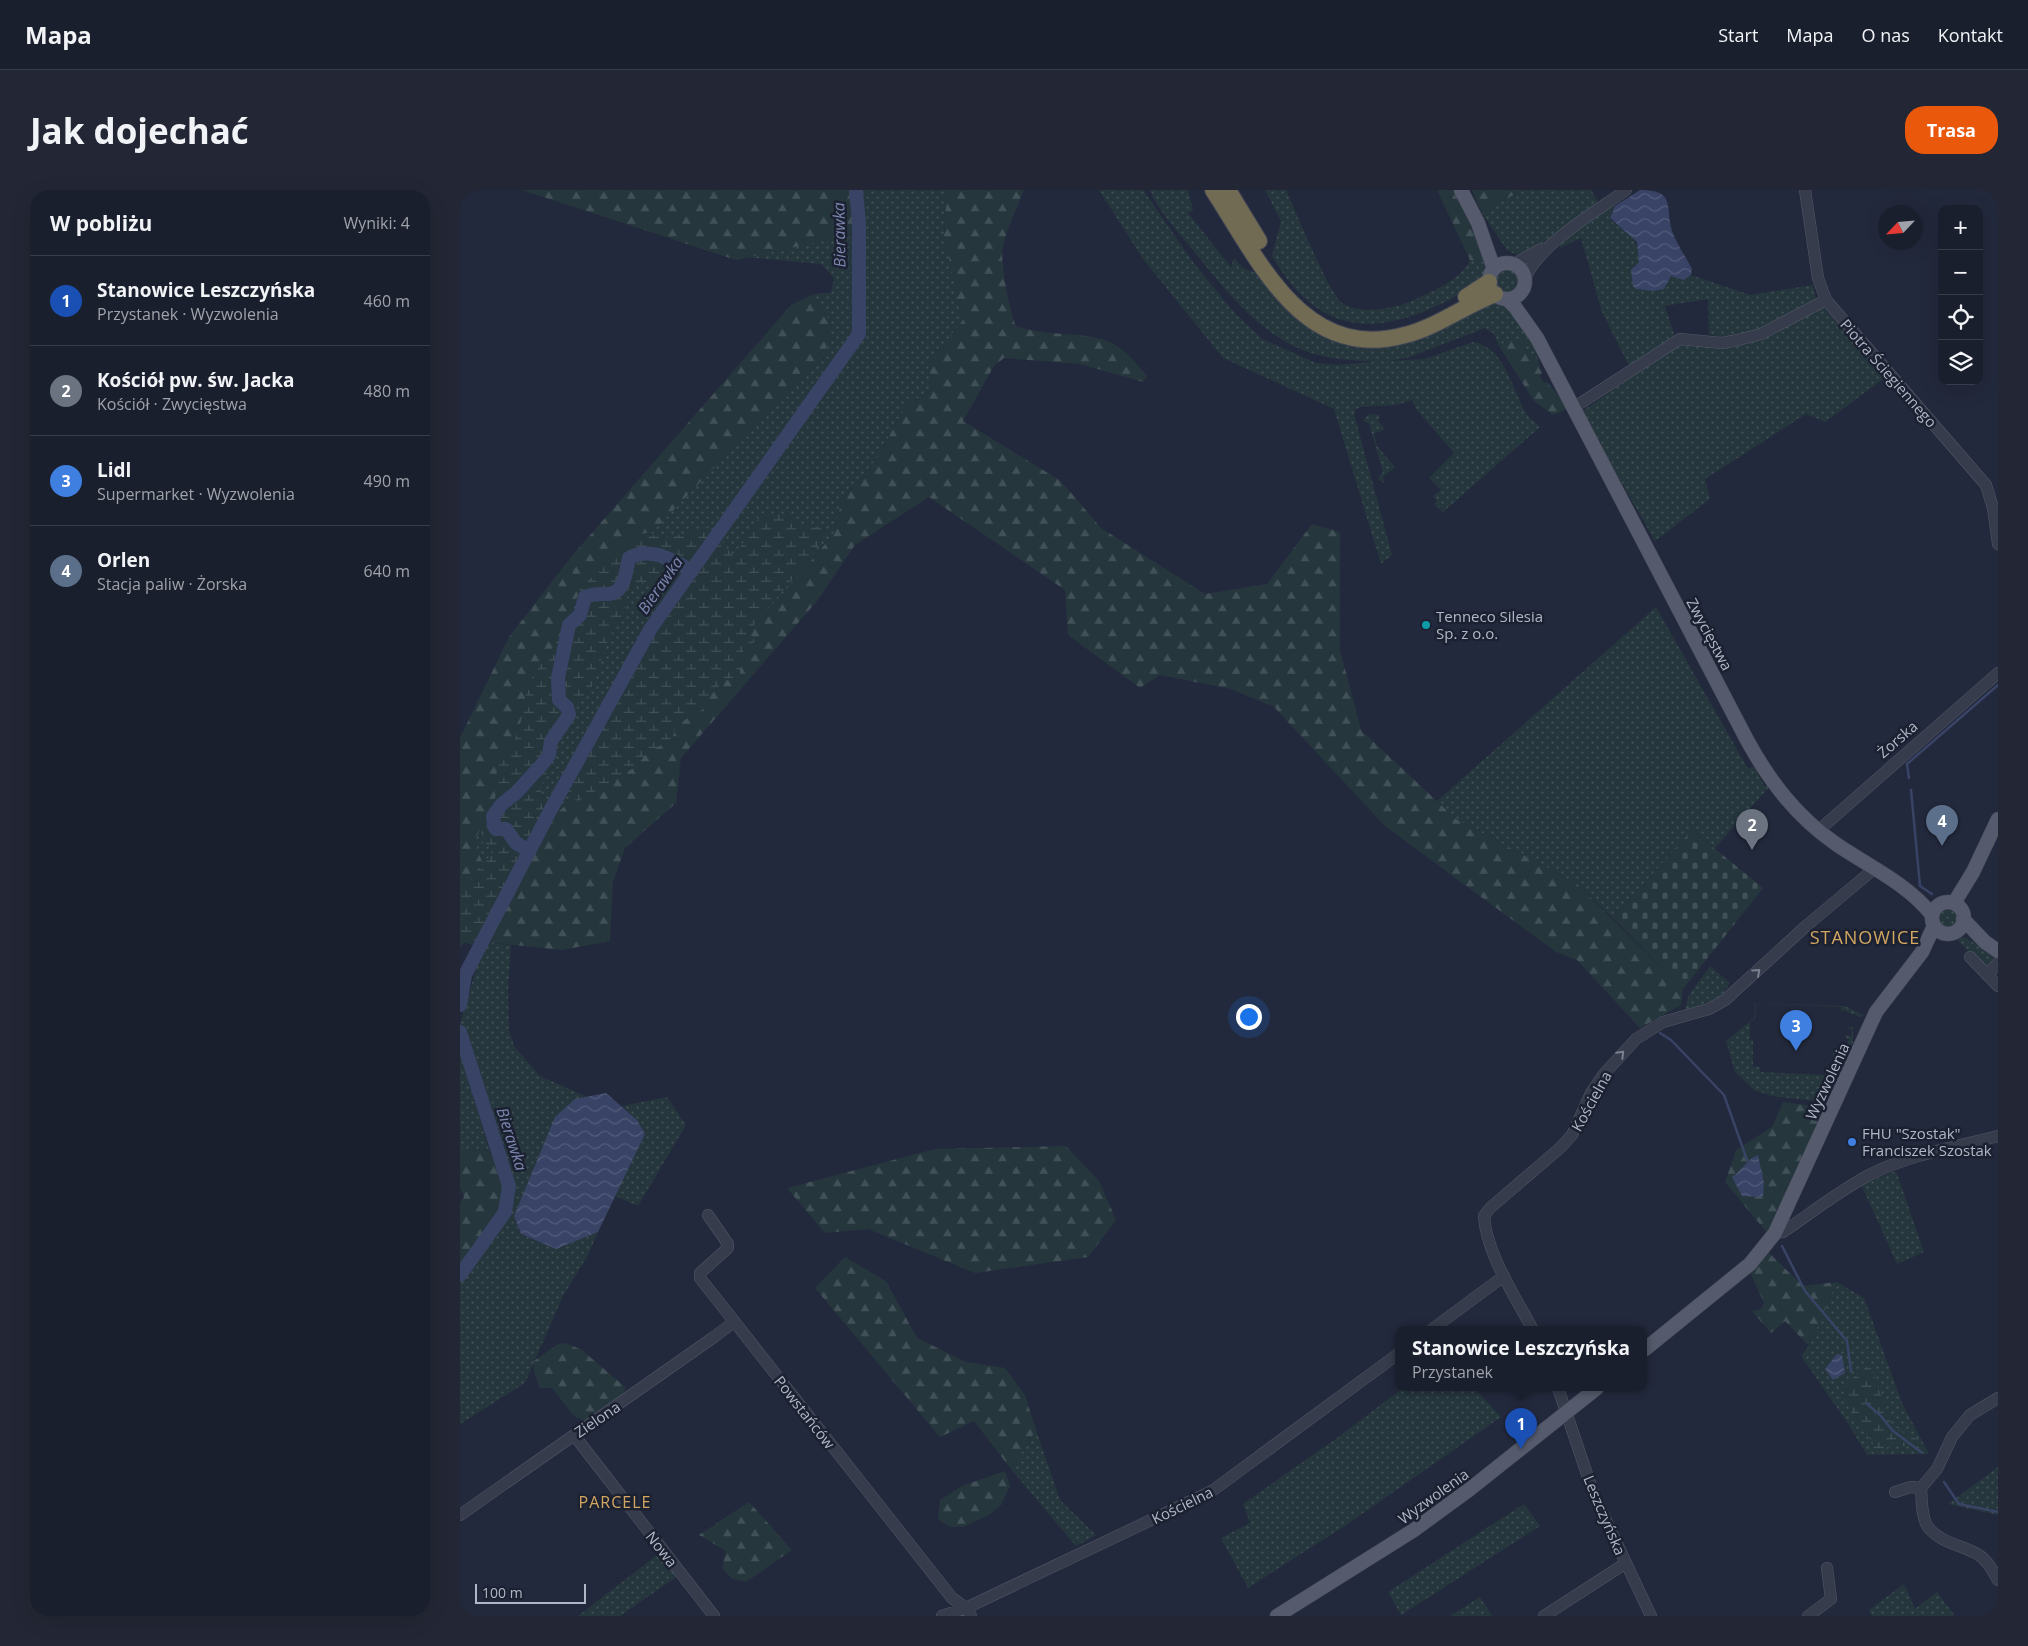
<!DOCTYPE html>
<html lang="pl">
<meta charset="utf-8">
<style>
body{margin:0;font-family:"Open Sans",sans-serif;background:#232735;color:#f1f3f6}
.controls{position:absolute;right:15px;top:15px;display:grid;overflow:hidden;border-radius:10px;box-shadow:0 5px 20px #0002}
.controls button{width:45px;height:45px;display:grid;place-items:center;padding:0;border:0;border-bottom:1px solid #383d49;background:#1a1f2d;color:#f1f3f6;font:25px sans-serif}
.compass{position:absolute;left:1418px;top:15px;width:45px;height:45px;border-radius:50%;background:#1a1f2d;box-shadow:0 5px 20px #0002;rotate:244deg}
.scale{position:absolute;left:15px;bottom:12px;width:111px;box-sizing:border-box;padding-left:5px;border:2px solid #b2b7c7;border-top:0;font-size:14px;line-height:18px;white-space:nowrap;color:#b2b7c7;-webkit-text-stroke:4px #1c2131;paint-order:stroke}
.you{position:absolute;left:788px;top:826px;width:18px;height:18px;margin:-12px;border:4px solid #fff;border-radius:50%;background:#1a73e8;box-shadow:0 0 0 8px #1a73e833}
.badge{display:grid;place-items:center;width:32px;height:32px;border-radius:50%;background:#ea580c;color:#fff;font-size:16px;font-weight:700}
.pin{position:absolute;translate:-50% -41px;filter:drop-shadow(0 1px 2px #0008)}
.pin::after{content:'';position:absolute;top:26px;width:18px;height:15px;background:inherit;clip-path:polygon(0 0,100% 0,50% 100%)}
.popup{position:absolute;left:935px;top:1136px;width:252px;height:65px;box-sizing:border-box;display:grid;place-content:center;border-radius:10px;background:#1a1f2d;filter:drop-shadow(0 1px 4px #0005);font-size:16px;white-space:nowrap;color:#9fa2aa}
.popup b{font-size:19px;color:#f1f3f6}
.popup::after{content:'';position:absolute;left:50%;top:100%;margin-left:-10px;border:10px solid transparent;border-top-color:#1a1f2d}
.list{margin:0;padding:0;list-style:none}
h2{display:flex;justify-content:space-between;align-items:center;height:65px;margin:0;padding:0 20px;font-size:21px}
h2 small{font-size:16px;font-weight:400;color:#9fa2aa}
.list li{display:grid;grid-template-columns:32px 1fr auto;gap:15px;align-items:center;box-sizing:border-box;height:90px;padding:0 20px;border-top:1px solid #383d49}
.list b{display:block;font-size:19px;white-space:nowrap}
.list p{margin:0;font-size:16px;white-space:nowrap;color:#9fa2aa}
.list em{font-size:16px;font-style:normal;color:#9fa2aa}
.icon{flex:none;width:28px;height:28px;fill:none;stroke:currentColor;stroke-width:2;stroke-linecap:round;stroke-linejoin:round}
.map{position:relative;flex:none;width:1538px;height:1426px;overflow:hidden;border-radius:20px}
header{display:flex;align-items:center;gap:30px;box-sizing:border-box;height:70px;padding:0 25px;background:#1a1f2d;border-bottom:1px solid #383d49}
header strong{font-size:24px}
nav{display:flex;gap:28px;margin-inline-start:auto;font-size:18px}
.intro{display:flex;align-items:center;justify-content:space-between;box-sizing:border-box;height:120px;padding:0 30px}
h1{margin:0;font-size:35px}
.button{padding:12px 22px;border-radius:20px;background:#ea580c;color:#fff;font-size:18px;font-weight:700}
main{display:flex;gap:30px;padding:0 30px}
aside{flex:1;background:#1a1f2d;border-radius:20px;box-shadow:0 5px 20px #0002}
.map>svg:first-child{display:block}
.grass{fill:url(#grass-dots)}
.forest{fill:url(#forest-firs)}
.wetland{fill:url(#wetland-marsh)}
.cemetery{fill:url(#cemetery-stones)}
.water{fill:url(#water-waves)}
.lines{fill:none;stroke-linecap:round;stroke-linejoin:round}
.stream{stroke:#394365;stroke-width:2.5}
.river{stroke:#394365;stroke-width:14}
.minor-casing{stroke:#525767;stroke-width:12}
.major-casing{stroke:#404555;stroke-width:15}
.highway-casing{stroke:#3f4454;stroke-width:18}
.minor{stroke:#373c4c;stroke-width:11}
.major{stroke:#555b6c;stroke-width:14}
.highway{stroke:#726b54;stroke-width:16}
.oneway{stroke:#7b8090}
.culture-dot{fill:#0f9aa8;stroke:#1c2131;stroke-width:2}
.shop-dot{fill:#3f7fe0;stroke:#1c2131;stroke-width:2}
.labels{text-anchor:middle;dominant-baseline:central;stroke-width:5;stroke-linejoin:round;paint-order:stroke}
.street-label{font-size:15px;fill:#b2b7c7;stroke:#1c2131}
.poi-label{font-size:15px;fill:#b2b7c7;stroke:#1c2131;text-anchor:start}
.water-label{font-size:16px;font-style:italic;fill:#7b87af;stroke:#1c2131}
.neighbourhood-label{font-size:16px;letter-spacing:1px;fill:#d3a762;stroke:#1c2131}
.quarter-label{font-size:18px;letter-spacing:1px;fill:#d3a762;stroke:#1c2131}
</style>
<header>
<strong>Mapa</strong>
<nav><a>Start</a><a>Mapa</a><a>O nas</a><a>Kontakt</a></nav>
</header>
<div class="intro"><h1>Jak dojechać</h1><a class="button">Trasa</a></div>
<main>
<aside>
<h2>W pobliżu<small>Wyniki: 4</small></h2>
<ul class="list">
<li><span class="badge" style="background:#1a4fb4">1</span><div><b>Stanowice Leszczyńska</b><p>Przystanek · Wyzwolenia</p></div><em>460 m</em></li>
<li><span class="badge" style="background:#6b7280">2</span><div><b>Kościół pw. św. Jacka</b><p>Kościół · Zwycięstwa</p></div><em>480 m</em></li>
<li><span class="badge" style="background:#3f7fe0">3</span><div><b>Lidl</b><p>Supermarket · Wyzwolenia</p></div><em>490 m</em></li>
<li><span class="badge" style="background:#5c6f8a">4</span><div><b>Orlen</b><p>Stacja paliw · Żorska</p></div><em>640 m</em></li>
</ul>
</aside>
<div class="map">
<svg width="1538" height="1426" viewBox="0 0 1538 1426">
<defs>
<pattern id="grass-dots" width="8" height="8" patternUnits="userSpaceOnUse" patternTransform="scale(1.25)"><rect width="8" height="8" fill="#25363d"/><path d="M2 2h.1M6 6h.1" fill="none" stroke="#425158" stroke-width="1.8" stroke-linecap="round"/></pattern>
<pattern id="forest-firs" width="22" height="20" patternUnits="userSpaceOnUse" patternTransform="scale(1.25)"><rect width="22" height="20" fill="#25363d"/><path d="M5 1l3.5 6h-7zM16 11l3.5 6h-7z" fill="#425158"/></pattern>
<pattern id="wetland-marsh" width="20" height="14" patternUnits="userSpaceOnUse" patternTransform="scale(1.25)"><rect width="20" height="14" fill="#25363d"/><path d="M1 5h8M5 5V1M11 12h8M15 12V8" fill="none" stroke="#425158"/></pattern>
<pattern id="cemetery-stones" width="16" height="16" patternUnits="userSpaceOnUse" patternTransform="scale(1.25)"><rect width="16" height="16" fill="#25363d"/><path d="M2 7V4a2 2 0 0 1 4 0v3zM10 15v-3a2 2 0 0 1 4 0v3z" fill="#425158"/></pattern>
<pattern id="water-waves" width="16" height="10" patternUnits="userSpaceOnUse" patternTransform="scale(1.25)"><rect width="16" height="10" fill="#394365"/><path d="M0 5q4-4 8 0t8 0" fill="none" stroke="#535c7a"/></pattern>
</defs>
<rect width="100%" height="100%" fill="#23293c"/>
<path class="grass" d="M 396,0 L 487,0 L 484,46 L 503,130 L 468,174 L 472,200 L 446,216 L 417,268 L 382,310 L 373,345 L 198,550 L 90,630 L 54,697 L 29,688 L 14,652 L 66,545 L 164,372 L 372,136 L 354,104 L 371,103 L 374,88 L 361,74 L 286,67 L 399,43 Z
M 639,0 L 683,0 L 733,72 L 772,120 L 802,149 L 856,173 L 876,175 L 914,172 C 891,170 865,169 843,160 C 794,140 764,98 732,59 C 718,41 698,21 690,0 L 728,0 L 733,20 L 728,23 L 771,77 L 774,68 L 783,78 L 804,86 L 894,153 L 1035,110 L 1046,114 L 1073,153 L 1082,183 L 1066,160 L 1052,148 L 1039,156 L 1034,144 L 1025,138 L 950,167 L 930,171 L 965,169 L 1013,152 C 1046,157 1052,202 1068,226 C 1071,230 1076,233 1080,237 L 983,322 L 974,314 L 977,311 L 973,306 L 981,300 L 969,288 L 994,263 L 956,219 L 952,210 L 937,215 L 900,217 L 895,220 L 894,224 L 932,365 L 921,374 L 874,219 L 763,168 L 683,69 Z
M 805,0 L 826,0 C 835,19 869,104 882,113 C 900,126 938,118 956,109 C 977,99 999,91 1010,70 L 1027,72 L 1021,92 C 940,141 868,163 812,66 L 821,31 Z
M 1062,0 L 1131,0 L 1138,12 L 1094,47 L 1057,65 L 1047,60 L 1022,23 Z
M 1151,14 L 1155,16 L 1151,23 L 1151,31 C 1169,42 1180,50 1179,73 L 1173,76 L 1180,100 L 1204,99 L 1211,86 L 1227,89 L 1231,85 L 1290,105 L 1353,95 L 1356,109 C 1325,126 1286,156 1249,144 L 1248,109 L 1205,116 L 1215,147 L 1169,176 L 1142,122 L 1121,48 L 1100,58 L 1100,51 Z
M1035 91a13 13 0 1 1 26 0a13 13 0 1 1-26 0Z
M 1362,116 L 1426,187 L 1365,232 L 1346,224 L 1245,289 L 1250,309 L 1195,351 L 1121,222 L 1219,154 L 1261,158 Z
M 908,224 L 920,225 L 918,231 L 925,239 L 914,244 L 917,256 L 935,277 L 923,287 L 924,293 L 919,290 L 919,287 L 923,282 L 909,233 L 903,231 Z
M 1196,417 L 1288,579 L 1294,576 L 1304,596 L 1310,596 L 1255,658 L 1232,640 L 1153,728 L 1117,694 L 996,629 L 977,611 Z
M1477 728a11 11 0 1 1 22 0a11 11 0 1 1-22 0Z
M 1504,747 L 1536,766 L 1527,779 L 1498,751 L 1499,748 Z
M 24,752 L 51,755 L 48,800 L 49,840 L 54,856 L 80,886 L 127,907 L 115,909 L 54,1025 L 60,1044 L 96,1059 L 138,1042 L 128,1065 L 103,1106 L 65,1193 L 0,1234 L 0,1089 L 44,1028 L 51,1006 L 52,993 L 0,834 Z
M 1250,776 L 1270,793 L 1261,807 L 1224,822 L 1229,805 Z
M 1295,813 L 1385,816 L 1405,826 L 1400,827 L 1383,820 L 1381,822 L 1381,817 L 1296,813 L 1295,829 L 1290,832 L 1290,850 L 1293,850 L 1293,877 L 1300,877 L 1300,882 L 1367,885 L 1368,877 L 1373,877 L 1373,861 L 1383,862 L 1389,849 L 1385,847 L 1386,845 L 1391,846 L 1393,841 L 1388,838 L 1393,836 L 1393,852 L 1375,890 L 1364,896 L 1356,911 L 1312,906 L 1294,900 L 1275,882 L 1266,851 L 1294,828 Z
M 0,862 L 30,962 L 0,958 Z
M 207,907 L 226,935 L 178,1016 L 155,1006 L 185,944 L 177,930 L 162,916 Z
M 1436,981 L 1464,1062 L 1437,1074 L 1401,994 Z
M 1377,1092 L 1404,1108 L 1442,1213 L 1469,1264 L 1407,1265 L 1387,1232 L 1341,1166 L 1349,1156 Z
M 943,1198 L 1014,1198 L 1041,1227 L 886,1335 L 788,1398 L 761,1348 L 790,1333 L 783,1314 L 877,1248 Z
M 576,1240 L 600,1310 L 636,1345 L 616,1356 L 551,1279 Z
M 1538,1277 L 1538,1325 L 1488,1314 Z
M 1064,1314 L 1080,1336 L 941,1425 L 928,1402 Z
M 201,1362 L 219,1385 L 160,1426 L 118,1426 Z
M 1444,1394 L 1455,1419 L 1477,1402 L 1495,1426 L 1412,1426 L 1409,1420 Z
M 1020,1407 L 1032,1426 L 990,1426 Z"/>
<path class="forest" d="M 62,0 L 396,0 L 399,43 L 276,70 Z
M 487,0 L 564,0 C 557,18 548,36 543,55 C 539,69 550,122 556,136 C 587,147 619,141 647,151 C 661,155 678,175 687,186 L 683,192 L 620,174 L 544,168 L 534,176 L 503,231 L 601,291 L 641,338 L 745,404 L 807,394 L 852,334 L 880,342 L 880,460 L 901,540 L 996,629 L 1117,694 L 1223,799 L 1221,815 L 1180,838 L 1117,770 L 1096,762 L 925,636 L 814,517 L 771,499 L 700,485 L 680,498 L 608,445 L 605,400 L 469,307 L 395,355 L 357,411 L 221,568 L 216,613 L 165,658 L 153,692 L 150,751 L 102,760 L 7,750 L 0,757 L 0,548 L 49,447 L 111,367 L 331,115 L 354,104 L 372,136 L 365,161 L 164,372 L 66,545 L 14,652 L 29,688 L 54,697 L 90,630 L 147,576 L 198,550 L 373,345 L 382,310 L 417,268 L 446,216 L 472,200 L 468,174 L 503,130 L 484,46 Z
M 977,0 L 994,0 L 1027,72 L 1010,70 Z
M 1012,0 L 1062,0 L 1022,23 Z
M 1052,148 L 1064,151 L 1066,160 L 1082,183 L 1080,186 L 1084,193 L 1087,192 L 1103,211 L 1107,219 L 1093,225 L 1074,211 L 1039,156 Z
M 1323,912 L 1366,918 L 1309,1045 L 1265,992 L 1276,960 L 1312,937 Z
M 606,956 L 639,991 L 656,1030 L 628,1067 L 515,1083 L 408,1039 L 365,1043 L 327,998 L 475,959 Z
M 0,958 L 30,962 L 46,994 L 41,1021 L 0,1081 L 0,1013 L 4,1007 L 0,997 Z
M 1308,1062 L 1343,1096 L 1377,1092 L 1349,1156 L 1325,1131 L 1311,1143 L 1292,1121 L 1300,1120 L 1304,1113 L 1290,1082 Z
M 385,1067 L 426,1091 L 457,1148 L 506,1172 L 545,1178 L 565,1205 L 576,1240 L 551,1279 L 514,1231 L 480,1247 L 355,1098 Z
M 106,1153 L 122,1160 L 165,1197 L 164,1207 L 127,1232 L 114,1226 L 92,1198 L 80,1198 L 74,1182 L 74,1171 L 98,1154 Z
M 545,1281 L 550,1296 L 541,1315 L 529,1325 L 503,1337 L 490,1337 L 478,1329 L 480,1310 L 502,1296 Z
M 289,1312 L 332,1360 L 286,1392 L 271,1388 L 262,1378 L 266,1361 L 239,1345 Z"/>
<path class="wetland" d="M 302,323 L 331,325 L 345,336 L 370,339 L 346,373 L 288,442 L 295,451 L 280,464 L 280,484 L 263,492 L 251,504 L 242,520 L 216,535 L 213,547 L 186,565 L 172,579 L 119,611 L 103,605 L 218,404 L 185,392 L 169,397 L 162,429 L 148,450 L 133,495 L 115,520 L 80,599 L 86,615 L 76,628 L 79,647 L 21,759 L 0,750 C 0,738 0,725 0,713 C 3,692 22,676 35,660 L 23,655 L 22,646 L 35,612 L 37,575 L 56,547 L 63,523 L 67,495 L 106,438 L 120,399 L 175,346 L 189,342 L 199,349 L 259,336 L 263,353 L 274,367 Z
M 1410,1174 L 1431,1233 L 1442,1242 L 1459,1250 L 1460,1255 L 1452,1258 L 1430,1253 L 1426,1259 L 1412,1262 L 1413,1253 L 1388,1217 L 1384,1201 L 1389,1191 Z"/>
<path class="cemetery" d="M 1232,640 L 1303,698 L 1223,799 L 1153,728 Z"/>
<path class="water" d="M 1180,0 C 1216,0 1205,16 1212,41 C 1216,53 1226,67 1232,79 L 1231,85 L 1224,90 L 1211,86 L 1204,99 L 1193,101 L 1176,99 L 1173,96 L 1171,80 L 1179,72 L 1177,52 L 1150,28 L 1155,16 Z
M 146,903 L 177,930 L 185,944 L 138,1042 L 96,1059 L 61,1044 L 54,1026 L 95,927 L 115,909 Z
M 1298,965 L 1304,993 L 1303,1007 L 1282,1006 L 1272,987 C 1283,980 1286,970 1298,965 Z
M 1377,1164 L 1382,1165 L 1385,1183 L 1373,1190 L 1365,1179 Z"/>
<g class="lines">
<path class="stream" d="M 1449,588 L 1447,574 L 1538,495
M 1451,600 L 1460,696 L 1472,704
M 1200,843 L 1211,850 L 1264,905 L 1287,970
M 1322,1056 L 1345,1101 L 1387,1151 L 1391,1181
M 1406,1213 L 1420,1225 L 1433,1241 L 1461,1262
M 1484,1292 L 1499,1314 L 1538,1322"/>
<path class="river" d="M 69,661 L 56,653 L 46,639 L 36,639 L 34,636 L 33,626 L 42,614 L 56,603 L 84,572 L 89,565 L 91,551 L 109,525 L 107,517 L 99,510 L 98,488 L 109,435 L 120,425 L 125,407 C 134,403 140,404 149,404 C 165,403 166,380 169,368 C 191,356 213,370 232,381
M 0,815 L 5,785 L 91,619 L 191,438 L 399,144 L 399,33 L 396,0
M 0,842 L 49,996 L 45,1022 L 0,1085"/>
<g class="minor-casing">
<path id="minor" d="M 1345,0 L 1358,88 L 1366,110 L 1526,295 L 1533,318 L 1538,354
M 1054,74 L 1081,59
M 1065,88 C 1082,52 1134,23 1166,0
M 1113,218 L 1220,149 L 1262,153 L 1278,150 L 1301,144 L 1366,110
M 1358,641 L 1538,483
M 1510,767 L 1538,796
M 1527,785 L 1538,773
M 248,1025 L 268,1054 L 268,1058 L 240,1083 L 240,1088 L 492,1408 L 506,1418 L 511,1426
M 1315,1043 L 1323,1042 C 1351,1023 1379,1001 1409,985 C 1449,965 1495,957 1538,946
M 971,1140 L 1044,1086
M 1073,1140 C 1056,1108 1026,1063 1024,1026 L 1030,1018 L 1100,958 L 1112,945 L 1131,903 L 1143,885 L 1176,849 L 1203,832 L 1249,819 L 1265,810 L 1346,736 L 1414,679
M 1098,1198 L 1134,1305 L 1191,1426
M 114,1245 L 254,1426
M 1461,1298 C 1462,1310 1461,1327 1468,1337 C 1480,1353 1503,1355 1519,1365 C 1528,1371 1533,1381 1538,1390
M 1435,1302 L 1451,1297 L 1461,1298 L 1477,1279 L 1492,1247 L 1510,1225 L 1538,1208
M 0,1325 L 254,1147 L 274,1132
M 482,1426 L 506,1418 L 752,1301 L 938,1164
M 1084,1426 L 1166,1373
M 1348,1426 L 1371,1409 L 1367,1378"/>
</g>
<g class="major-casing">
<path id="major" d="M 1001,0 L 1018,33 L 1034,79
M1029 91a18 18 0 1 1 36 0a18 18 0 1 1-36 0Z
M 1047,109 L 1055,117 L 1077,148 L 1287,550 C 1310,592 1337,627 1376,654 C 1408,676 1448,694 1472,725
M1472 728a16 16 0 1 1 32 0a16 16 0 1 1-32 0Z
M 1494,713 L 1513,682 L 1538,629
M 1503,729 L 1525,752 L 1538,761
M 1184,1160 L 1290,1074 L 1315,1043 L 1416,822 L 1462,762 L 1474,736
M 817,1426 L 954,1340 L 1010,1299 L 1137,1198"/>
</g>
<g class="highway-casing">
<path id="highway" d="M 753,0 C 799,70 843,173 945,145 C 977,137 1004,116 1035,104
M 768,0 L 799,51
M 1006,107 L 1029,92"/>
</g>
<use href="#minor" class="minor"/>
<use href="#major" class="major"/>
<use href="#highway" class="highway"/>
</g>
<defs><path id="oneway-chevron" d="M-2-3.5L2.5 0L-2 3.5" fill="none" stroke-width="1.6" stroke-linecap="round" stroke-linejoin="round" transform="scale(1.25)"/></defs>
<g class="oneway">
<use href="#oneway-chevron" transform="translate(1297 782) rotate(-42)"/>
<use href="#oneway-chevron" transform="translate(1161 864) rotate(-45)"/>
</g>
<circle class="culture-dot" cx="966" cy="435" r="5"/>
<circle class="shop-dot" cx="1392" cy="952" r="5"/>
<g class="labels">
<g class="street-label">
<text transform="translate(1429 183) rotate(49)">Piotra Ściegiennego</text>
<text transform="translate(1250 444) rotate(62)">Zwycięstwa</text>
<text transform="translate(1437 549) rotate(-41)">Żorska</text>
<text transform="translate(1367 891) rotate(-65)">Wyzwolenia</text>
<text transform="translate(1131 911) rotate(-61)">Kościelna</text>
<text transform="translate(345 1222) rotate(52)">Powstańców</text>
<text transform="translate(137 1229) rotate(-34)">Zielona</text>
<text transform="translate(973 1306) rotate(-36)">Wyzwolenia</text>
<text transform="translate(722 1315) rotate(-26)">Kościelna</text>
<text transform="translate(1145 1325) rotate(67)">Leszczyńska</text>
<text transform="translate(202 1359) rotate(52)">Nowa</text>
</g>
<g class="poi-label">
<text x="976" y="426">Tenneco Silesia<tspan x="976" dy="17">Sp. z o.o.</tspan></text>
<text x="1402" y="943">FHU "Szostak"<tspan x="1402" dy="17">Franciszek Szostak</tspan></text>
</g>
<g class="water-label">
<text transform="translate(379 45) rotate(-91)">Bierawka</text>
<text transform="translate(200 395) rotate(-55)">Bierawka</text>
<text transform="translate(52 949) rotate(72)">Bierawka</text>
</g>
<g class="neighbourhood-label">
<text x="155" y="1312">PARCELE</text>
</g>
<g class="quarter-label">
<text x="1405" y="747">STANOWICE</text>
</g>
</g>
</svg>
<div class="controls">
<button>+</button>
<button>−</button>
<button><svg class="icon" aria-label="locate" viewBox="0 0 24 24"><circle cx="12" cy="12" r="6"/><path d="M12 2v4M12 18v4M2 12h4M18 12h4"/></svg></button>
<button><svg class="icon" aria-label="layers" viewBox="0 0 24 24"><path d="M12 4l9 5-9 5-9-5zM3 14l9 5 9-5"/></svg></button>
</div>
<svg class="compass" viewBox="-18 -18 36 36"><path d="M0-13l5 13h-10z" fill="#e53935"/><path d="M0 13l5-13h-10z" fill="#9fa2aa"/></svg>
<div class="scale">100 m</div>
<div class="you"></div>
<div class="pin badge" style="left:1061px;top:1259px;background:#1a4fb4">1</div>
<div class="popup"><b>Stanowice Leszczyńska</b>Przystanek</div>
<div class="pin badge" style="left:1292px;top:660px;background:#6b7280">2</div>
<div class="pin badge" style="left:1336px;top:861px;background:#3f7fe0">3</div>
<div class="pin badge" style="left:1482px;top:656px;background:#5c6f8a">4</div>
</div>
</main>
